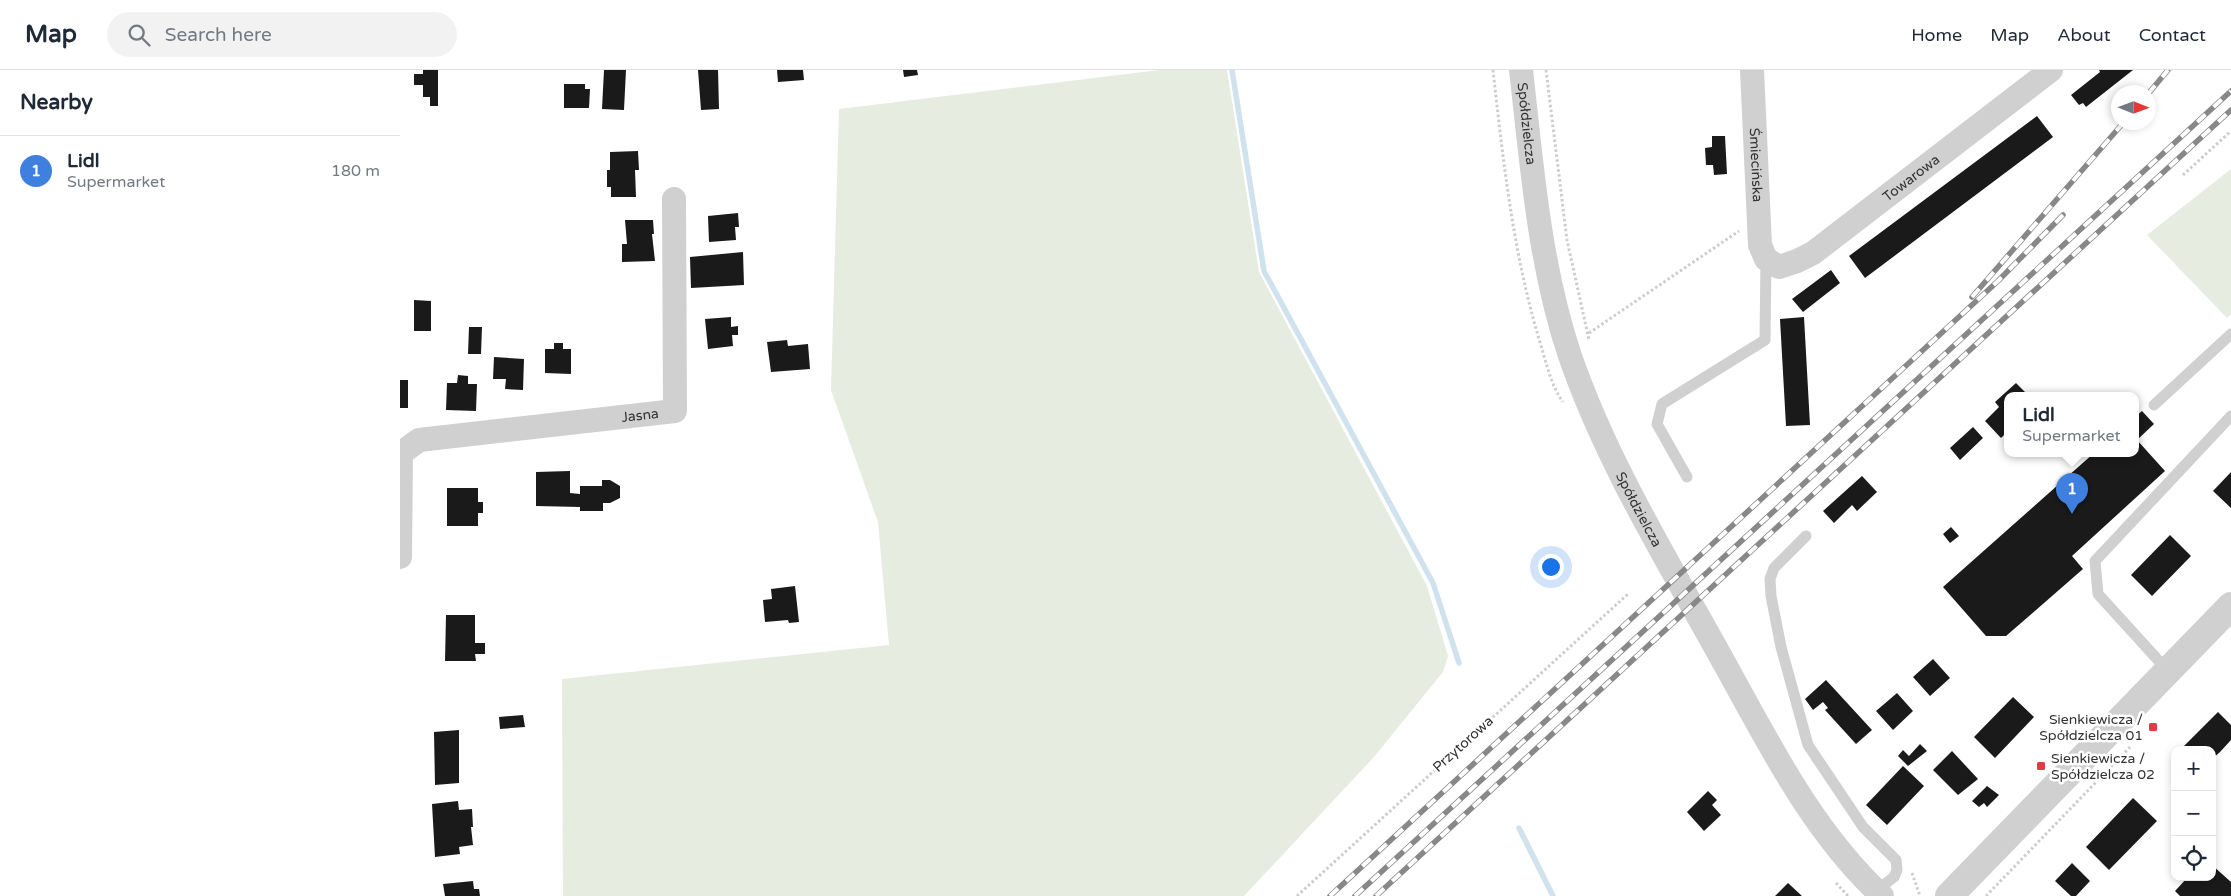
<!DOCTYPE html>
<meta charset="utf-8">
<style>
body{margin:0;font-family:"Varela Round",sans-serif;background:#f2f2f3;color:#1f2937}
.controls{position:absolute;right:15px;bottom:15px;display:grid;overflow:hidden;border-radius:10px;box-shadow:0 2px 8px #0003}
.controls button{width:45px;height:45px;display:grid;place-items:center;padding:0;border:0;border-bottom:1px solid #e0e1e3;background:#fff;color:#1f2937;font:25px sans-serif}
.compass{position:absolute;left:1711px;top:15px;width:45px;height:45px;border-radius:50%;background:#fff;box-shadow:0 2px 8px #0003;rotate:91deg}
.you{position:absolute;left:1150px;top:496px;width:18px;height:18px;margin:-12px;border:4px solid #fff;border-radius:50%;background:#1a73e8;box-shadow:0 0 0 8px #1a73e833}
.badge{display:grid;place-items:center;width:32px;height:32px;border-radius:50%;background:#e63946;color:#fff;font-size:16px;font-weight:700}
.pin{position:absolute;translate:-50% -41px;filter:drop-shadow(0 1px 2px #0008)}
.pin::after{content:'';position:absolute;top:26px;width:18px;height:15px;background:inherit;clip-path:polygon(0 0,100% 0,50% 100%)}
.popup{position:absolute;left:1604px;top:322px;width:135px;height:65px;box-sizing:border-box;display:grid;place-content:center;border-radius:10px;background:#fff;filter:drop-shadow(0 1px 4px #0005);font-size:16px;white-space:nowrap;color:#747a83}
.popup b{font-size:19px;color:#1f2937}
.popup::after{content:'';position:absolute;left:50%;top:100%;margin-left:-10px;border:10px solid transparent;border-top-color:#fff}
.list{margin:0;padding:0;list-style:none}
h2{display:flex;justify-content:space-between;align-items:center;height:65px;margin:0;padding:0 20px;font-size:21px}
h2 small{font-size:16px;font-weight:400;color:#747a83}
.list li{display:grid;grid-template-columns:32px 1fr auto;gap:15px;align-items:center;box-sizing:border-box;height:70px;padding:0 20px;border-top:1px solid #e0e1e3}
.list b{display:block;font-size:19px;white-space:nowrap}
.list p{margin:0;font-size:16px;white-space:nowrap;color:#747a83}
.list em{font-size:16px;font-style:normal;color:#747a83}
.icon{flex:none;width:28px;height:28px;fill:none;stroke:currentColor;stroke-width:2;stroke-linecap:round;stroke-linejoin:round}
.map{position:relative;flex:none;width:1831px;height:826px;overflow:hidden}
header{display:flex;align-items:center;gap:30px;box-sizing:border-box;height:70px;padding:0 25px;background:#fff;border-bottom:1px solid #e0e1e3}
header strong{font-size:24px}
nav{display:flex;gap:28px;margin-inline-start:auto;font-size:18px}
.search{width:350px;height:45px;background:#f2f2f3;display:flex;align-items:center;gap:12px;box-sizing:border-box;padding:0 18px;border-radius:28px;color:#747a83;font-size:19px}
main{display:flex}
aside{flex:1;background:#fff}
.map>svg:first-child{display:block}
.green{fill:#e6ecdf}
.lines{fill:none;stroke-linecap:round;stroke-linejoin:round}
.stream{stroke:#cfe2ee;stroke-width:5.5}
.building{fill:#1a1a1a}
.path{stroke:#cdcdcd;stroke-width:3;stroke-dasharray:2.5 2.5;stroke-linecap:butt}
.service{stroke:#d0d0d0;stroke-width:11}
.minor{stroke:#d0d0d0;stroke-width:24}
.tertiary{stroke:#d0d0d0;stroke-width:28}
.rail-casing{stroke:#888;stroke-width:5.5}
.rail{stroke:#fff;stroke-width:4;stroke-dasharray:11;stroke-linecap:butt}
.poi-dot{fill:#e63946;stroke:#fff;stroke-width:2}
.labels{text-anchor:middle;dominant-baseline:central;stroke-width:5;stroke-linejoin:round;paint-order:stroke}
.street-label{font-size:14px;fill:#333;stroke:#fff}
.poi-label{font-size:14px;fill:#333;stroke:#fff;text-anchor:end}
</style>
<header>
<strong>Map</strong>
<div class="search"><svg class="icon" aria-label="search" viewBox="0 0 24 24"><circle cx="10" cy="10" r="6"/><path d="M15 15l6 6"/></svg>Search here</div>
<nav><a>Home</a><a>Map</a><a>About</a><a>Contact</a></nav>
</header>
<main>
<aside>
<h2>Nearby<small></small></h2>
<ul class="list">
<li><span class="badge" style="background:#3f7fe0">1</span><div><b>Lidl</b><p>Supermarket</p></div><em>180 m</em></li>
</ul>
</aside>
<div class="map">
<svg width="1831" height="826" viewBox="0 0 1831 826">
<rect width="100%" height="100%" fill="#fff"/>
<path class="green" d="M 759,0 L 827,0 L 859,202 L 1027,516 L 1048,586 L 1043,602 L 973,688 L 844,826 L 163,826 L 162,609 L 489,575 L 478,452 L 431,320 L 439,39 Z
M 1831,99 L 1831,244 L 1827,248 L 1747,165 Z"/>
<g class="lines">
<path class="stream" d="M 832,0 L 864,201 L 1033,513 L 1059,593
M 1119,758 L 1153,826"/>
</g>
<path class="building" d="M 23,0 L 38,0 L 38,36 L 30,36 L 30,27 L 23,27 L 23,15 L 14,15 L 14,4 L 23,4 Z
M 204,0 L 226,0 L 224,40 L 202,39 Z
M 298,0 L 318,0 L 319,39 L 301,40 Z
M 377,0 L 403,0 L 404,10 L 378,12 Z
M 503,0 L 517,0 L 518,5 L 504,7 Z
M 1699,0 L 1733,0 L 1686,37 L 1683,33 L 1679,35 L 1671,25 L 1700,2 Z
M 164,14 L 185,14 L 185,19 L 190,19 L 189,38 L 164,38 Z
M 1637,46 L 1653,67 L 1465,208 L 1449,186 Z
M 1312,66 L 1325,66 L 1327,104 L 1314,105 L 1313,95 L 1306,95 L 1305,78 L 1312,77 Z
M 238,81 L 239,100 L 235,100 L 236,127 L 211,127 L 211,117 L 207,117 L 207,100 L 210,100 L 210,82 Z
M 338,143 L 339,157 L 335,157 L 336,170 L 309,172 L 308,146 Z
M 225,150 L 253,150 L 254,164 L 252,164 L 255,191 L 222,192 L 222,174 L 227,174 Z
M 343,182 L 344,215 L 291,218 L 290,187 Z
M 1431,200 L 1440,213 L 1403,242 L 1392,229 Z
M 14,230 L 31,231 L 31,261 L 14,261 Z
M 331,247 L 331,257 L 338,256 L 338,265 L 332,265 L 333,276 L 308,279 L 305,249 Z
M 1404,247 L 1410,355 L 1386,356 L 1380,249 Z
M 69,257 L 82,257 L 81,284 L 68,284 Z
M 387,270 L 388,276 L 408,274 L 410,299 L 371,302 L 367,272 Z
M 154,273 L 163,273 L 163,279 L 171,279 L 171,304 L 145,303 L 145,279 L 154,279 Z
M 94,287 L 124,289 L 123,320 L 105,319 L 106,309 L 93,309 Z
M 58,305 L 68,306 L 68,314 L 77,314 L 76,341 L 46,340 L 47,313 L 57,313 Z
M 0,310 L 8,310 L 8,338 L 0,338 Z
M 1616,313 L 1628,325 L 1608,325 L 1608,361 L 1601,368 L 1585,351 L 1599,337 L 1595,332 Z
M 1742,341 L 1754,354 L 1737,370 L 1765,401 L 1672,486 L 1683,499 L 1606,566 L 1586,566 L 1543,517 L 1694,383 L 1736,383 L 1736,346 Z
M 1573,357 L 1583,368 L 1560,390 L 1550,378 Z
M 170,401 L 170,423 L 180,424 L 180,416 L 202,416 L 202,410 L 210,410 L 220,416 L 220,428 L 210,433 L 203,433 L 203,441 L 180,441 L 180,437 L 136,436 L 136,402 Z
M 1831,402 L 1831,438 L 1813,421 Z
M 1462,406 L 1477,422 L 1457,441 L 1452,435 L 1434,453 L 1423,441 Z
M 47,418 L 78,418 L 78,432 L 83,432 L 83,443 L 78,443 L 78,456 L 47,456 Z
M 1551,457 L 1559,466 L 1550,473 L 1543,464 Z
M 1770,465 L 1791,486 L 1752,526 L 1731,505 Z
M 395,516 L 399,552 L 389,553 L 388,550 L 365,552 L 363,530 L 372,529 L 371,519 Z
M 46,545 L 75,545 L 75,573 L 85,573 L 85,584 L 75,584 L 76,591 L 45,591 Z
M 1533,589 L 1550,608 L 1530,626 L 1513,607 Z
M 1426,610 L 1472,660 L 1456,674 L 1425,640 L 1428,638 L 1423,632 L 1413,640 L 1405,629 Z
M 1497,623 L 1513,641 L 1493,660 L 1476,641 Z
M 1613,627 L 1634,647 L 1595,688 L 1574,667 Z
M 1818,642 L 1831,655 L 1831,670 L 1820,682 L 1812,689 L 1812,680 L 1780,680 Z
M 123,645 L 125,657 L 100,659 L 99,647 Z
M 59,660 L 59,713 L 35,715 L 34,662 Z
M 1520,674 L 1527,681 L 1508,696 L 1498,686 L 1503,680 L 1509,686 Z
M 1552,681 L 1578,709 L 1558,725 L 1533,700 Z
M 1503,696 L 1524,716 L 1487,755 L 1466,735 Z
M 1587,716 L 1599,725 L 1587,737 L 1584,733 L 1579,737 L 1572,731 Z
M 1308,721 L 1317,730 L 1312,735 L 1321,745 L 1304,761 L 1287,742 Z
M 1733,728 L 1757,751 L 1709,800 L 1686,777 Z
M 58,731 L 59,740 L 72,739 L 73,757 L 71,757 L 73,775 L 59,777 L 60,784 L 35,787 L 32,734 Z
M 1672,793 L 1690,811 L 1676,826 L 1671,826 L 1655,811 Z
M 1812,795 L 1831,812 L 1831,826 L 1780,826 L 1775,821 L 1788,807 L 1812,807 Z
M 73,811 L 74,819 L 79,819 L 80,826 L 45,826 L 43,814 Z
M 1388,813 L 1402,826 L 1375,826 Z"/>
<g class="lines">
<path class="path" d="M 1093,0 C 1103,90 1113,182 1139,269 C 1146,291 1150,314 1163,332
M 1146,0 L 1167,170 L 1189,270
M 1783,105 L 1831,61
M 1189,263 L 1339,161
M 1512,803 L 1520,826
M 1436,813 L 1448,826
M 897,826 L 1229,523
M 1586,826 L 1730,677"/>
<path class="service" d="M 1754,335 L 1831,264
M 1287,407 L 1257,354 L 1262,334 L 1365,270 L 1366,189
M 1406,466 L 1374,498 L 1370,509 L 1371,526 L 1381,577 L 1408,675 L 1463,757 L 1496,790 L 1497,800 L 1494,807 L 1476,821
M 1768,601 L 1698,524 L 1695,491 L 1831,346"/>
<g class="minor">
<path id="s1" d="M 1121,0 C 1132,96 1139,194 1170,286 C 1208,396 1271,496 1327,598 C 1371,678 1414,763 1482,826"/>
<path id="s2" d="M 1352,0 L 1360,175 L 1366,189 L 1379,197 L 1397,191 L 1413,183 L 1651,0"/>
<path id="s3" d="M 0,384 L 19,370 L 275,341 L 274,129"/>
<path d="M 0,487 L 1,384"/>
</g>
<path class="tertiary" d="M 1549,826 L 1831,536"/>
<g class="rail-casing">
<path id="rail" d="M 1748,24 L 1768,0
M 1572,227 L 1724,52
M 930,826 L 1598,211 L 1663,145
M 955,826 L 1831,21
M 976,826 L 1831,40"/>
</g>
<use href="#rail" class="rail"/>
</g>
<g class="poi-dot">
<rect x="1748" y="652" width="10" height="10" rx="2.5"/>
<rect x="1636" y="691" width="10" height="10" rx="2.5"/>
</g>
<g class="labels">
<g class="street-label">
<text stroke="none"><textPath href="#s1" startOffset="54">Spółdzielcza</textPath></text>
<text stroke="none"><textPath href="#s2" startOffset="95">Śmiecińska</textPath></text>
<text stroke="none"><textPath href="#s2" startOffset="366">Towarowa</textPath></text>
<text stroke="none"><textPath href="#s3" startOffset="246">Jasna</textPath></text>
<text stroke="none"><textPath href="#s1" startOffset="459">Spółdzielcza</textPath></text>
<text transform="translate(1063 674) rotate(-42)">Przytorowa</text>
</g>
<g class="poi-label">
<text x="1743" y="649">Sienkiewicza /<tspan x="1743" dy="16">Spółdzielcza 01</tspan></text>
<text x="1651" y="688" text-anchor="start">Sienkiewicza /<tspan x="1651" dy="16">Spółdzielcza 02</tspan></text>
</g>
</g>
</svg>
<div class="controls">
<button>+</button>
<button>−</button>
<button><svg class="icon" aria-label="locate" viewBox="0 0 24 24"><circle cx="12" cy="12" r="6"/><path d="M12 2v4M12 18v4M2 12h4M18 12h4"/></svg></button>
</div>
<svg class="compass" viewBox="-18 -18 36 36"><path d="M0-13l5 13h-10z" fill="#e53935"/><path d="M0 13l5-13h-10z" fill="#747a83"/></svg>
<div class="you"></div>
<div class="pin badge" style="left:1672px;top:444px;background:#3f7fe0">1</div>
<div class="popup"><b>Lidl</b>Supermarket</div>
</div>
</main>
